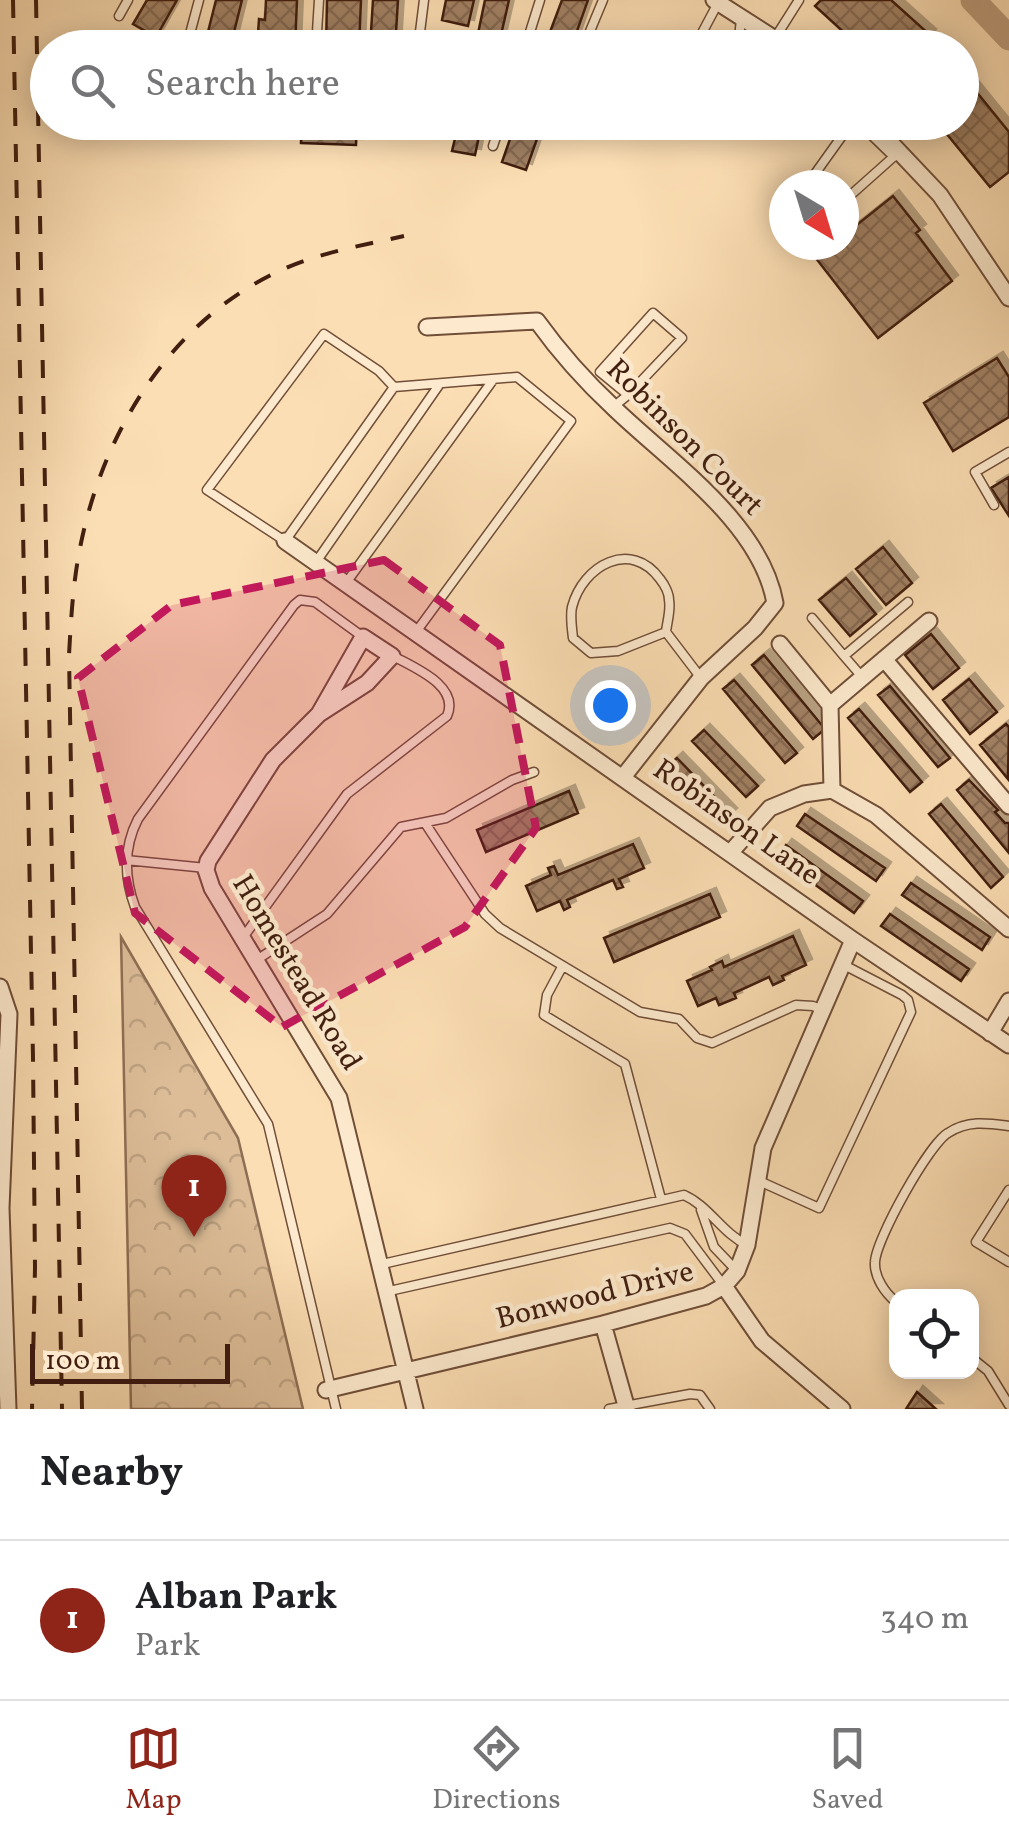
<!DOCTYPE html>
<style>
body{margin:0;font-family:Vollkorn,serif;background:#f6f6f6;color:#202124}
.controls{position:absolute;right:30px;bottom:30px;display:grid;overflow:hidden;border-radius:20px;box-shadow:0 5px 25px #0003}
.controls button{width:90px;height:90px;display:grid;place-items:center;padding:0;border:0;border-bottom:2px solid #e0e0e0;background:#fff;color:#202124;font:50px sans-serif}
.compass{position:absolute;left:769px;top:170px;width:90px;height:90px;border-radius:50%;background:#fff;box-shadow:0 5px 25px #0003;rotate:142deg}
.scale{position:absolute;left:30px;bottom:25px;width:200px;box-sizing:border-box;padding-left:10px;border:5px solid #411e0f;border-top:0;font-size:28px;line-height:35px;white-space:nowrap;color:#411e0f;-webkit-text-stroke:8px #fdeace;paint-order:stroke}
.you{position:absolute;left:610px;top:705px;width:35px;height:35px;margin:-25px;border:8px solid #fff;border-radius:50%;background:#1a73e8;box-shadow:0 0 0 15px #1a73e833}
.badge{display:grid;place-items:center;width:65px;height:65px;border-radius:50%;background:#8f2418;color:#fff;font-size:32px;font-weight:700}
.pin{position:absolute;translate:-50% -82px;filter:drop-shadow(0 2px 5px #0008)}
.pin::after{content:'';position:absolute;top:52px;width:35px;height:30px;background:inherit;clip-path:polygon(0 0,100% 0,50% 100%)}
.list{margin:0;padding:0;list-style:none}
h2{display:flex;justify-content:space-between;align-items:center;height:130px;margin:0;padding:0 40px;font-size:42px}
h2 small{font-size:32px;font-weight:400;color:#757577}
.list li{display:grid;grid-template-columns:65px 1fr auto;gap:30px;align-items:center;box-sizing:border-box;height:160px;padding:0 40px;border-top:2px solid #e0e0e0}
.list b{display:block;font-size:38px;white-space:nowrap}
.list p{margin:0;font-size:32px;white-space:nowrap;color:#757577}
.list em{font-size:32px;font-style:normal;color:#757577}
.icon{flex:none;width:55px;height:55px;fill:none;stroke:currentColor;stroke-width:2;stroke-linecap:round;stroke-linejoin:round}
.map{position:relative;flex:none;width:1009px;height:1409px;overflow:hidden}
.search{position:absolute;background:#fff;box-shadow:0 5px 25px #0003;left:30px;right:30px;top:30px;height:110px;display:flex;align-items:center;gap:25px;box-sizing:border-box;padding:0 35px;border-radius:55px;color:#757577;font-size:38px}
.sheet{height:290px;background:#fff}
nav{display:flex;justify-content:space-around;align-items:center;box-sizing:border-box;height:140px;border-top:2px solid #e0e0e0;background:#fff;font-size:28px;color:#757577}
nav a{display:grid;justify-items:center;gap:5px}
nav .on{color:#8f2418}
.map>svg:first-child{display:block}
.park{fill:url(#park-crowns);stroke:#8e6e54;stroke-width:2.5}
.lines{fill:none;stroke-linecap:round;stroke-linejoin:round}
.river{stroke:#bc9d7c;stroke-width:25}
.building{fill:url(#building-cross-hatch);stroke:#411e0f;stroke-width:2.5;filter:url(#shadow)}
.lane-casing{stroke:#704e38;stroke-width:11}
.street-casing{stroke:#704e38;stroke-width:19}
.lane{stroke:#fdeace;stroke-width:8}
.street{stroke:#fdeace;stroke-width:15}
.rail{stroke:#411e0f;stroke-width:4;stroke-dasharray:18 18;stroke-linecap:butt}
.marked{fill:#c2185b;fill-opacity:0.2;stroke:#c2185b;stroke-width:8;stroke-dasharray:20 12;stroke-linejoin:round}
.labels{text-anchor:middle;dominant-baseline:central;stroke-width:9;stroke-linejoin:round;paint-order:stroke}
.street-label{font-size:30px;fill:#411e0f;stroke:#fdeace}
</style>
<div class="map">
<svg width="1009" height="1409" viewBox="0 0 1009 1409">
<defs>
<pattern id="park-crowns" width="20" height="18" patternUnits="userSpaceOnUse" patternTransform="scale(2.5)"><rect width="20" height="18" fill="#dcbd98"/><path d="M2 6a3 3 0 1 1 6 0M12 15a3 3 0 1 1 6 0" fill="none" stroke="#bea282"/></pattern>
<pattern id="building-cross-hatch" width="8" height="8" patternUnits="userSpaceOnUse" patternTransform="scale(2.5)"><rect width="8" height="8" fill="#a28265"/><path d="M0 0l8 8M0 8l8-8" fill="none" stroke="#866a52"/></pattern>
<filter id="shadow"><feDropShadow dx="6" dy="-6" stdDeviation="0" flood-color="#0004"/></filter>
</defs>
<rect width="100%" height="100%" fill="#fcdeb4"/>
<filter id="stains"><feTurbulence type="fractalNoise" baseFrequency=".002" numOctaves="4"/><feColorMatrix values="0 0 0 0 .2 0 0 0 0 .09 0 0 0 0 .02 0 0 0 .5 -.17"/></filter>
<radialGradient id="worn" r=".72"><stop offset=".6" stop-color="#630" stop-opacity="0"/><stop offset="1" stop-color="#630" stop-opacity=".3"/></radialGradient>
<path class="park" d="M 121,937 L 238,1138 L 303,1409 L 131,1409 Z"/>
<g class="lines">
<path class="river" d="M 973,0 L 1009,38"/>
</g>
<path class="building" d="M 147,0 L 177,0 L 156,37 L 133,24 Z
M 216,0 L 242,0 L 230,48 L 204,48 Z
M 266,0 L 297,0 L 295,48 L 257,48 L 259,19 L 265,20 Z
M 327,0 L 361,0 L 359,48 L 326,48 Z
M 373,0 L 398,0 L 395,48 L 370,48 Z
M 446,0 L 474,0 L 468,26 L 442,20 Z
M 485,0 L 509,0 L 498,48 L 475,48 Z
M 562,0 L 588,0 L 571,48 L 544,48 Z
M 821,0 L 891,0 L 930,35 L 918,48 L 861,48 L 815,6 Z
M 962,74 L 1009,132 L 1009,172 L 990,187 L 937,122 L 962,122 Z
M 357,122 L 356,145 L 301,143 L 301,123 Z
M 459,122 L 482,122 L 475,155 L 452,151 Z
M 516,122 L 543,122 L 526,170 L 502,162 Z
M 893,196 L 920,230 L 916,233 L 952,281 L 878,338 L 815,257 L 831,245 L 844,245 L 844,235 Z
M 997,358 L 1009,377 L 1009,417 L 953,451 L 924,403 Z
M 1009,477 L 1009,516 L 991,488 Z
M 883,547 L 912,583 L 886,605 L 856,569 Z
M 846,578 L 876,614 L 850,636 L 819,600 Z
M 931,634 L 959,668 L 933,689 L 905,655 Z
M 764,655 L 825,729 L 813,739 L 752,665 Z
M 969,679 L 997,712 L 970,734 L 943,700 Z
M 734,680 L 797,753 L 785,763 L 723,689 Z
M 890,686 L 950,758 L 938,767 L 878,695 Z
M 859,709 L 922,782 L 910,792 L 848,718 Z
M 1006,724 L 1009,727 L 1008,779 L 980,745 Z
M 704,730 L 758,786 L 746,797 L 692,741 Z
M 677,758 L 731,814 L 721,823 L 667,767 Z
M 969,780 L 998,810 L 995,812 L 1005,823 L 1009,823 L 1009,853 L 957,790 Z
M 569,791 L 578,813 L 486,852 L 477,830 Z
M 941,804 L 1003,877 L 991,888 L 929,814 Z
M 805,814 L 885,868 L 876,881 L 797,826 Z
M 633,844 L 644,868 L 619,879 L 623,887 L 617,889 L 613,880 L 567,900 L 570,907 L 564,910 L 560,901 L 537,911 L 526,886 L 551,875 L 548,868 L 554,866 L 558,875 Z
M 786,845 L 863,901 L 854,913 L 777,857 Z
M 911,883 L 990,937 L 982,950 L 902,895 Z
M 710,894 L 720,917 L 614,962 L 604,938 Z
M 890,914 L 969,969 L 961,981 L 881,926 Z
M 793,936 L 806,965 L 782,976 L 784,980 L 773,985 L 769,977 L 734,993 L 736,998 L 719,1005 L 716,998 L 698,1006 L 687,981 L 712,970 L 710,967 L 722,961 L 724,967 Z
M 917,1392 L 936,1409 L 906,1409 Z"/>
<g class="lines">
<g class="lane-casing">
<path id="lane" d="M 119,16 L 128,0
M 741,20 L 739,37 L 746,48
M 191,30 L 199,0
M 775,38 L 799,0
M 316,48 L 319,0
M 418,48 L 424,0
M 525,48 L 540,0
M 583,48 L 603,0
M 694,48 L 718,3
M 624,122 L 638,128 L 650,122
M 858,122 L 894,157
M 493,146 L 501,122
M 807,185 L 852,122
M 844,201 L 899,152
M 394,387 L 285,541 L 207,490 L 324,334 L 379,371 L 394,387 L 517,377 L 571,421 L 416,632
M 613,407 L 628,395 L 600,372 L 653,313 L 682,338 L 628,395
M 994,505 L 975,472 L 1009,452
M 316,562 L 439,385
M 346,583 L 493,380
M 812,618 L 844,656 L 908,602
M 666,632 L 618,651 L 591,653 L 573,638 C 572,629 570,616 572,607 C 583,565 631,539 660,579 C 664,584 669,593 669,600 C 671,610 667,622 666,632 L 701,678
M 844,656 L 863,678
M 425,823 L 485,914 L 500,928 L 640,1012 L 679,1019 L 697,1038 L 712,1043 L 796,1005 L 813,1006 L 823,1010
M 126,860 L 206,868
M 242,939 L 347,794 L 447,716 C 460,686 415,668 393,656
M 255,961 L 327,914 L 401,827 L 446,818 L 512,780 L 534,772
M 562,967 L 547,995 L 544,1015 L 625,1064 L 661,1199
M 757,1180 L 819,1208 L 911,1012 L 908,1000 L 902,995 L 844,965
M 1009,1190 L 976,1242 L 1009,1262
M 701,1210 L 714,1247 L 736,1270
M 378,1265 L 684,1195 C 709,1206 722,1233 747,1245
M 385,1292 L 670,1228 L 685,1234 L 724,1286
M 896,1302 C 885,1293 874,1277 875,1262 C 876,1239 929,1144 948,1133 C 968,1120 987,1123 1009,1126
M 972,1358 L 988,1371 L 1009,1405
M 336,1409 L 268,1124 L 135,907 C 124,877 123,848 138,819 L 294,605 L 300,600 L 315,602 L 363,637
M 609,1409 L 690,1394 L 700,1395 L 710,1409"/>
</g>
<g class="street-casing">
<path id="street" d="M 714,0 L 789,48
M 871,122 L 940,195 L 1009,298
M 427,327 L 537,321 C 560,353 585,381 614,408 C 670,462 761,523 775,603 L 755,628 L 701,678 L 623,777
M 285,541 L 853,940 L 1009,1045
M 780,644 L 830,705 L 832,790
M 884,659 L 1009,806
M 830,705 L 929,621
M 319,714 L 363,637 L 392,656 L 367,683 L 319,714 L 273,760 L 208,861 L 206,870 L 212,888 L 339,1098 L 415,1409
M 730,853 L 770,808 L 804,794 L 832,790 L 876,815 L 1009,929
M 0,987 L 9,1014 L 1,1208 L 8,1409
M 990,1033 L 1009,1001
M 724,1286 L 762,1341 L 842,1409
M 603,1324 L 627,1409
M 326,1390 L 603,1324 L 706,1296 L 724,1286 L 737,1271 L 747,1245 L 763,1148 L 853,940"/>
</g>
<use href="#lane" class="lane"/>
<use href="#street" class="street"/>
<path class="rail" d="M 13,0 L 33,1058 L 35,1268 L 32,1409
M 36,0 L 62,1409
M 82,1409 L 69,655 C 71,619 73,583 80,548 C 103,430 173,317 286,268 C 323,252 364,245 404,236"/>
</g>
<path class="marked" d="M 384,560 L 500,645 L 536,828 L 465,927 L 282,1027 L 135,913 L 78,678 L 172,605 Z"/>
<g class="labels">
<g class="street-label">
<text transform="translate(684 438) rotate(45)">Robinson Court</text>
<text transform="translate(736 823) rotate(35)">Robinson Lane</text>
<text transform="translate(296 973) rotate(59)">Homestead Road</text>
<text transform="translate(595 1296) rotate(-14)">Bonwood Drive</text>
</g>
</g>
<rect width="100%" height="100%" filter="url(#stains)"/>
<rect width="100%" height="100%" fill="url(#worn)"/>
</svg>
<div class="controls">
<button><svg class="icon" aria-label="locate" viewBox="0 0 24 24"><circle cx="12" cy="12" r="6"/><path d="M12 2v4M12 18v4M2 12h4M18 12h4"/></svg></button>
</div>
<svg class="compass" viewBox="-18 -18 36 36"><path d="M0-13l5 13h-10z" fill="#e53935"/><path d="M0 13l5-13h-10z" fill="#757577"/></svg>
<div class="scale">100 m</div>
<div class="you"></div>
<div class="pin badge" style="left:194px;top:1237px">1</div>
<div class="search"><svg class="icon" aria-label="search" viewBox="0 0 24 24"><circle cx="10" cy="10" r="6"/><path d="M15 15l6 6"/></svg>Search here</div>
</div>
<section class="sheet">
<h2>Nearby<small></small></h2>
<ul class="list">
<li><span class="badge">1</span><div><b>Alban Park</b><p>Park</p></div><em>340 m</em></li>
</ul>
</section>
<nav>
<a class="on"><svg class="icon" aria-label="map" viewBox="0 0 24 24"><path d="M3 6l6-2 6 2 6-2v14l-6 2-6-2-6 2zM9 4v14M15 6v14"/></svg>Map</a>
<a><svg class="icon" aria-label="directions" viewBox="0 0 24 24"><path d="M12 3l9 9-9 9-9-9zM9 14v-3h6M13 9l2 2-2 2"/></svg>Directions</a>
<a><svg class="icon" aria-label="saved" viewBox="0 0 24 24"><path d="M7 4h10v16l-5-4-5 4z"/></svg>Saved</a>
</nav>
